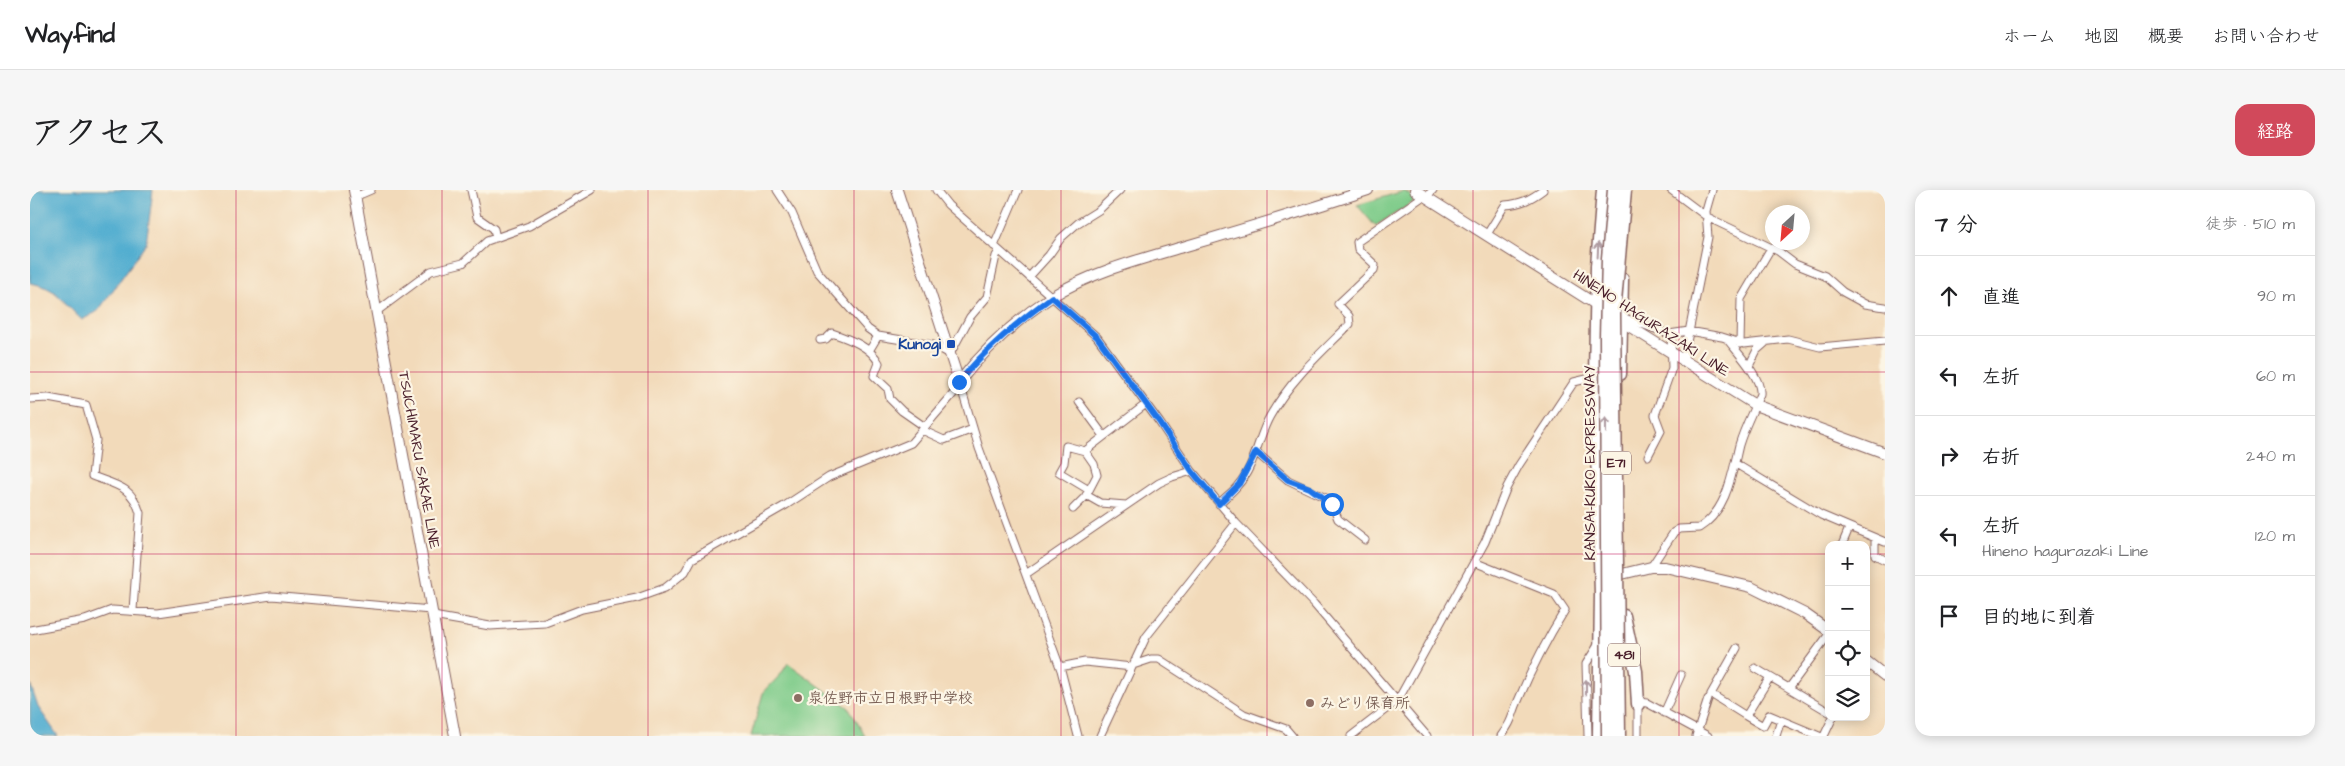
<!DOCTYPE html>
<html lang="ja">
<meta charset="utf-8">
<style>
body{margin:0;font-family:"Architects Daughter","Klee One",sans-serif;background:#f6f6f6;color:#202124}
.controls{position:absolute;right:15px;bottom:15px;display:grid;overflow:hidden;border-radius:10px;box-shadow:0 2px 12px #0003}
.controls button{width:45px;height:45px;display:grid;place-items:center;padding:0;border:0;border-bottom:1px solid #e0e0e0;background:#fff;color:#202124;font:25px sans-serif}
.compass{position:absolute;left:1735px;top:15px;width:45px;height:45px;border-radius:50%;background:#fff;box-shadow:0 2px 12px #0003;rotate:206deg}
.stop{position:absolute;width:15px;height:15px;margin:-11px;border:4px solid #1a73e8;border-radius:50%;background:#fff}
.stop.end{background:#1a73e8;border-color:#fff;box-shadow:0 1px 5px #0008}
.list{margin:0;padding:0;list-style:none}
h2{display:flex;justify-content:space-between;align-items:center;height:65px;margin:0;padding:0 20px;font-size:21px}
h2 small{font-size:16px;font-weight:400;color:#757577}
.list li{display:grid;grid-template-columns:32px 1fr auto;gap:15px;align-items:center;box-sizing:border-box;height:80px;padding:0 20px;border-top:1px solid #e0e0e0}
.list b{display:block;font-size:19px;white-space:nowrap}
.list p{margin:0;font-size:16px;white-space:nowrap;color:#757577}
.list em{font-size:16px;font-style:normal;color:#757577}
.icon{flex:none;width:28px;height:28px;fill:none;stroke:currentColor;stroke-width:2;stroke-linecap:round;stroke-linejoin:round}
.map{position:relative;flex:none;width:1855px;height:546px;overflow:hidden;border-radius:15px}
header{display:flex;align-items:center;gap:30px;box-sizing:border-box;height:70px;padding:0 25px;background:#fff;border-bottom:1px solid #e0e0e0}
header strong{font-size:24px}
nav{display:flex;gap:28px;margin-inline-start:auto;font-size:18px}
.intro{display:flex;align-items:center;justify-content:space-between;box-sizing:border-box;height:120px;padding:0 30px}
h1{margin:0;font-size:35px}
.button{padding:12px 22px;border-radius:15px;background:#d1495b;color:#fff;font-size:18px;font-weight:700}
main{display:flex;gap:30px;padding:0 30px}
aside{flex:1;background:#fff;border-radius:15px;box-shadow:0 2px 12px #0003}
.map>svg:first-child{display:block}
.green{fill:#80cc8b;stroke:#65765b}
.water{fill:#52aed0;stroke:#4e667e}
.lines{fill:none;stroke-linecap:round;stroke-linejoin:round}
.street-casing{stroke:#85605d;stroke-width:9}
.secondary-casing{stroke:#85605d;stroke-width:12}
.highway-casing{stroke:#85605d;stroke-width:15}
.street{stroke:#fff;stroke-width:7}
.secondary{stroke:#fff;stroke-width:10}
.highway{stroke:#fff;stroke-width:12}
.highway-bridge-casing{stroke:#85605d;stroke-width:15;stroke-linecap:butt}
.highway-bridge{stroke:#fff;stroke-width:12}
.oneway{stroke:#ae9aa0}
.route{stroke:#1a73e8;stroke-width:6}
.grid{fill:none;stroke:#c2185b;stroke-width:1;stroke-opacity:0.55}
.transit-dot{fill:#1a4fb4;stroke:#fcf5e5;stroke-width:2}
.education-dot{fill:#8d6e63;stroke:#fcf5e5;stroke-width:2}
.labels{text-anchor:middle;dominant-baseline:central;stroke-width:4.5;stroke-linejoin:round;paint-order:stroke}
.shield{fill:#fcf5e5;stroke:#7f5f63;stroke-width:1}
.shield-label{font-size:14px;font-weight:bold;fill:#4a1f2b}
.street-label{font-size:15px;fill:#4a1f2b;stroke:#fcf5e5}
.transit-label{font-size:15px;font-weight:bold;fill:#164399;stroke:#fcf5e5;text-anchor:end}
.education-label{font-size:15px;font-weight:bold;fill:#785e54;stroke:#fcf5e5;text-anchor:start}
</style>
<header>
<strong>Wayfind</strong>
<nav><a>ホーム</a><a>地図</a><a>概要</a><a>お問い合わせ</a></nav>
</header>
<div class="intro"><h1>アクセス</h1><a class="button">経路</a></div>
<main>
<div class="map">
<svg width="1855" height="546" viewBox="0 0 1855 546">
<rect width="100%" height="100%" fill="#fcf5e5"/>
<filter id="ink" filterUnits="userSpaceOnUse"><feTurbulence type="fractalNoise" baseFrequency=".02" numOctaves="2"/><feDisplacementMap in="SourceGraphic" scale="10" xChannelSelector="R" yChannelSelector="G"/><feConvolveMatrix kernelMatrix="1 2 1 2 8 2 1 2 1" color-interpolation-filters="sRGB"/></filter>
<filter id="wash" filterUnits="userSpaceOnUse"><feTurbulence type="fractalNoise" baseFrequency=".0096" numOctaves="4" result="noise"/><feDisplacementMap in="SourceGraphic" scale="20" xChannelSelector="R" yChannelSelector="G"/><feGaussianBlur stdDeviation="1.12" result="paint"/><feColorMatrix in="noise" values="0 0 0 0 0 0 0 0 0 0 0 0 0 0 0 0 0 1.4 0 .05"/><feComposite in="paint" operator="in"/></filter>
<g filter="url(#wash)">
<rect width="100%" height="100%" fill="#f2daba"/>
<path class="green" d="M 1374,1 L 1387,10 L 1345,36 L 1327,15 Z
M 758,473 L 819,518 L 835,546 L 721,546 L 733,503 L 751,484 Z"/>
<path class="water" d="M 0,0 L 123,0 L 116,54 L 68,121 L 52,130 C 31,111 29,98 0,93 Z
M 0,493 L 8,517 L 28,546 L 0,546 Z"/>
</g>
<g filter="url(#ink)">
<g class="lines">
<g class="street-casing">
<path id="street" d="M 441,0 L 447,27 L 464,39 L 466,48
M 747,0 L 762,23 L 787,81 L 838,139 L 848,146 L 903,155 L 920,164 L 940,127 L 957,107 L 966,66 L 969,61
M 906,0 L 918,15 L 1067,147 L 1130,233 L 1162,281 L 1206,333 L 1284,414 L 1397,546
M 1641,0 L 1677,27 L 1748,61 L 1765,74 L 1795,86 L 1813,102 L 1835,114 L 1855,117
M 1397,6 L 1403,0
M 325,7 L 341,0
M 1456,46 L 1475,15 C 1491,14 1501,9 1513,0
M 964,56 L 988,0
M 999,87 L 1019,65 L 1031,48 L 1048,33 L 1069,20 L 1090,0
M 346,122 L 401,81 L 433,73 L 457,51 L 499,36 L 562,0
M 1592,127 L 1639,144 L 1659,141 L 1692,147 L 1714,154 L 1758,149 L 1790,157 L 1855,151
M 790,150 L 796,149 L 802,143 C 819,149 840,156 849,173 L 844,186 L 858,199 L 860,209 L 872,221 L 895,237
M 1710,154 L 1711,109 L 1741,58
M 839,161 L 848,146
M 1653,172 L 1678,47 L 1676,21 L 1682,0
M 1719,176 L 1727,160 L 1735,153
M 930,194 L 949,258 L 1031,480 L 1048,546
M 0,209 L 18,208 L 56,215 L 66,250 L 62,286 C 86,295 102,296 110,323 L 103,420
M 1049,212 L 1074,246
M 892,240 L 914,250 L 943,239
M 1055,261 L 1036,256 L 1034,273 L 1029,282 L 1059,300
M 1226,262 L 1258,290 L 1298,309 L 1302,314 L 1308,329 L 1335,350
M 1618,266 L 1631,241 L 1625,225 L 1642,178 L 1641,144
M 1706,274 L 1791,325 L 1855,352
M 1056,305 L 1070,313 L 1096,315
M 1189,314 C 1195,307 1203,302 1208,295 C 1225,276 1228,247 1240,226 C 1261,189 1291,163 1320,134 L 1319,126 L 1308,114 L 1344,80 L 1345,75 L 1328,59 L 1327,52 L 1395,5
M 1043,319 L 1056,306 L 1067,285 L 1064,274 L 1055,261 L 1116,214
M 1845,348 L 1845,365 L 1855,370
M 1812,355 L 1819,338
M 1444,372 L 1524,404 L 1535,420 C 1517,449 1501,480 1488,511 C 1481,527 1483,530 1471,546
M 1621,377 L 1644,342 L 1649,339 L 1669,338 C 1697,321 1702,284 1709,255 C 1714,238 1723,221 1730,204 C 1732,188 1707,162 1697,149
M 996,384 L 1129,293 L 1142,287 L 1162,281
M 403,426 L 460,436 L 515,433 L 552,419 L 607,408 L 635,398 L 655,382 L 662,369 L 756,315 L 799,287 L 881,253 L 930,196
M 0,440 L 55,430 L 82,420 L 128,423 L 241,406 L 401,420
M 1707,458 L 1681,504 L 1716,526 L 1740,487
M 1103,475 L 1121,469 L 1129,469 L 1214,524 L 1256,539 L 1262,546
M 1030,477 L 1055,472 L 1102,477
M 1725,478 L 1799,522
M 1759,498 L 1799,444
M 1608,512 L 1617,513 L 1678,546
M 1608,514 L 1608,546
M 1634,523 L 1651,485
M 1716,526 L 1733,536 L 1739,525 L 1789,546
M 1070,546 L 1116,447 L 1206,333
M 1321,546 L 1368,510 L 1455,352 L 1477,297 L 1489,275 L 1544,192 L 1565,187
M 1558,546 L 1556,474 L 1568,455
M 1666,546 L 1678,509
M 1746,546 L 1751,530
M 1794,546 L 1803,527"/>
</g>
<g class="secondary-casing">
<path id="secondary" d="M 324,0 L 425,546
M 867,0 L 929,192
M 1385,0 L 1570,117
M 1586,128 L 1725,215 L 1855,263
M 929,192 C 955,159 986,130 1021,107 C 1061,82 1111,69 1156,56 C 1217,38 1278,20 1338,0
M 1592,384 L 1621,377 L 1635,377 L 1721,397 L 1775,424 L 1799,441
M 1836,471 L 1855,486"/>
</g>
<g class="highway-casing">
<path id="highway" d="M 1590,184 L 1592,89
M 1594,426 L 1606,481 L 1608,514
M 1569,546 L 1571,404 L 1565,187 L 1567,76 L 1573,0"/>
</g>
<use href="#street" class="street"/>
<use href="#secondary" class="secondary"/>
<use href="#highway" class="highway"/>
<g class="highway-bridge-casing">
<path id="highway-bridge" d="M 1578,546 L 1576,147 L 1578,68 L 1584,0
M 1589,546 L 1584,123 L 1595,0"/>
</g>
<use href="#highway-bridge" class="highway-bridge"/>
</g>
<defs><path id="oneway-shaft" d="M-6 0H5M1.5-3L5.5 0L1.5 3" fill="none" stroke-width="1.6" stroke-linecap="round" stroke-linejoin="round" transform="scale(1.25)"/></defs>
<g class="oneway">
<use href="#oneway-shaft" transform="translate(1568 60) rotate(-87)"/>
<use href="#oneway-shaft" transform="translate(1576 235) rotate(-90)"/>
<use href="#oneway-shaft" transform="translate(1556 497) rotate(-90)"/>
</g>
</g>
<g class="lines" filter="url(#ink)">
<path class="route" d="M 929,192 C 956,158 988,132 1022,107 L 1067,147 L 1130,233 L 1162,281 L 1189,314 L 1209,294 L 1226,262 L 1258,290 L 1280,298 L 1302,314"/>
</g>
<path class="grid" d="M 206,0 L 206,546M 412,0 L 412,546M 618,0 L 618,546M 824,0 L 824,546M 1031,0 L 1031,546M 1237,0 L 1237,546M 1443,0 L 1443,546M 1649,0 L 1649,546M 0,182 L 1855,182M 0,364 L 1799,364M 1836,364 L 1855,364"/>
<rect class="transit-dot" x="916" y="149" width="10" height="10" rx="2.5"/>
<g class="education-dot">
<circle cx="768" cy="508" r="5"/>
<circle cx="1280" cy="513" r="5"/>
</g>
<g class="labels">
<g class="shield">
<rect x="1571" y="261.5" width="30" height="23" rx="4"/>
<rect x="1578" y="453.5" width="32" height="23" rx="4"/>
</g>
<g class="shield-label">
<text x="1586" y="273">E71</text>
<text x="1594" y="465">481</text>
</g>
<g class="street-label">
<text transform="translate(1621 133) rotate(33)">HINENO HAGURAZAKI LINE</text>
<text transform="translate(389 270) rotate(80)">TSUCHIMARU SAKAE LINE</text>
<text transform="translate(1560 273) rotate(-90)">KANSAI-KUKO EXPRESSWAY</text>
</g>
<g class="transit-label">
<text x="911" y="154">Kunogi</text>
</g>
<g class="education-label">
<text x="778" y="508">泉佐野市立日根野中学校</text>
<text x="1290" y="513">みどり保育所</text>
</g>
</g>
</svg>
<div class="controls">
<button>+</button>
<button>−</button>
<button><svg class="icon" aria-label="locate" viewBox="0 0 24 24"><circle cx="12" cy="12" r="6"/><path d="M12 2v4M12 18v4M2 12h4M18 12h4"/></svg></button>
<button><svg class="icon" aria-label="layers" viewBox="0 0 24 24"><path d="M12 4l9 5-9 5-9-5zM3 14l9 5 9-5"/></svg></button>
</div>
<svg class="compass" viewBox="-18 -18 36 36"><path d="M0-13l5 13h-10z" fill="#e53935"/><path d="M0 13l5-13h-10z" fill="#757577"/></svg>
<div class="stop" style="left:1302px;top:314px"></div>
<div class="stop end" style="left:929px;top:192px"></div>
</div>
<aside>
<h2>7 分<small>徒歩 · 510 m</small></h2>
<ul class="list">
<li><svg class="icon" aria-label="ahead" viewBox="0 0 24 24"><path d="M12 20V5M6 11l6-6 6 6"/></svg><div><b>直進</b></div><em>90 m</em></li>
<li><svg class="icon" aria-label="left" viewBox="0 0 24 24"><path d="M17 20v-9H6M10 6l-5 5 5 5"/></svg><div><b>左折</b></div><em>60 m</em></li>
<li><svg class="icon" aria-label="right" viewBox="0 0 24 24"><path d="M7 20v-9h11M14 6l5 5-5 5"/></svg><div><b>右折</b></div><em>240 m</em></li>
<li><svg class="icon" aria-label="left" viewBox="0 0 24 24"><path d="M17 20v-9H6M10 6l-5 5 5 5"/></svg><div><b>左折</b><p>Hineno hagurazaki Line</p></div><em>120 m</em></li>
<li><svg class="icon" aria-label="arrive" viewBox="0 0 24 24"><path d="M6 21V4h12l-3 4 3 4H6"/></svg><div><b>目的地に到着</b></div></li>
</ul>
</aside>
</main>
